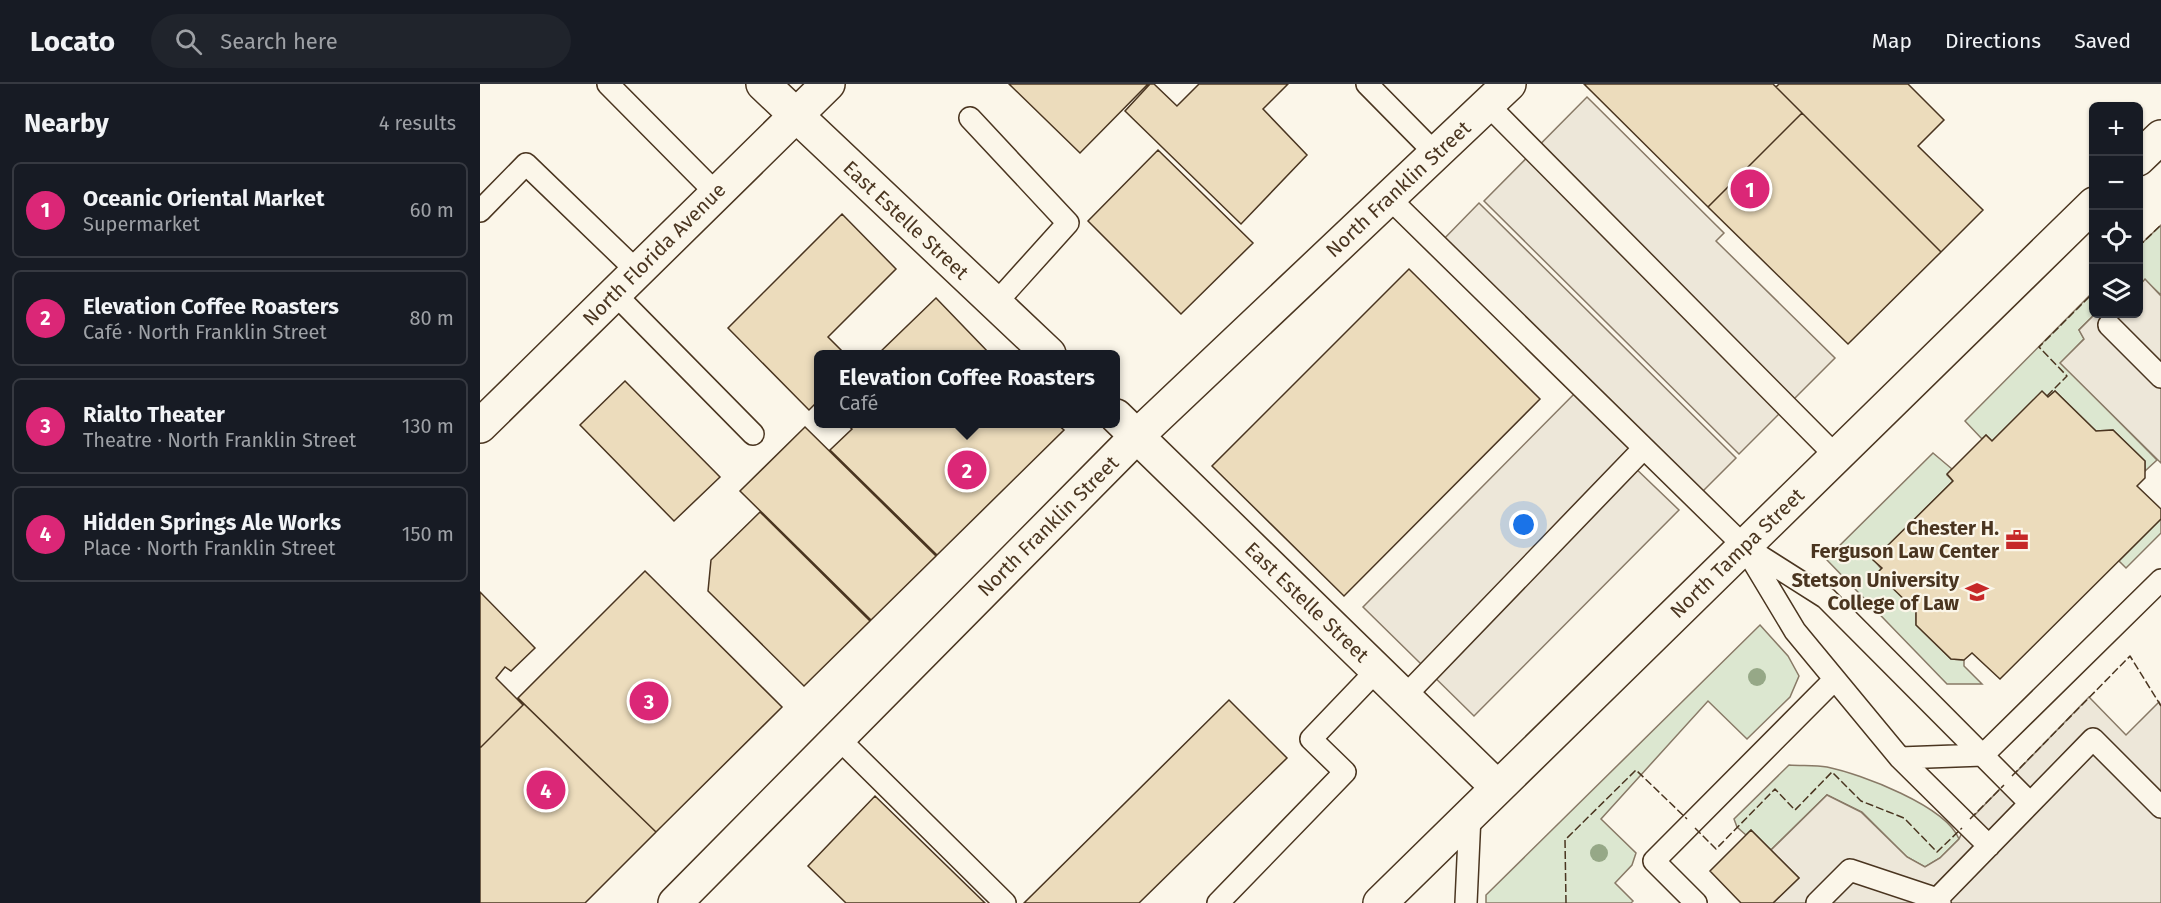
<!DOCTYPE html>
<meta charset="utf-8">
<style>
body{margin:0;font-family:"Fira Sans",sans-serif;background:#20242c;color:#f1f3f6}
.controls{position:absolute;right:18px;top:18px;display:grid;overflow:hidden;border-radius:9px;box-shadow:0 2px 4px #0004}
.controls button{width:54px;height:54px;display:grid;place-items:center;padding:0;border:0;border-bottom:2px solid #363941;background:#171b24;color:#f1f3f6;font:30px sans-serif}
.you{position:absolute;left:1044px;top:441px;width:21px;height:21px;margin:-15px;border:4px solid #fff;border-radius:50%;background:#1a73e8;box-shadow:0 0 0 9px #1a73e833}
.badge{display:grid;place-items:center;width:39px;height:39px;border-radius:50%;background:#db2777;color:#fff;font-size:20px;font-weight:700}
.pin{position:absolute;translate:-50% -50%;border:3px solid #fff;box-shadow:0 2px 6px #0006}
.popup{position:absolute;left:334px;top:266px;width:306px;height:78px;box-sizing:border-box;display:grid;place-content:center;border-radius:9px;background:#171b24;filter:drop-shadow(0 2px 4px #0005);font-size:20px;white-space:nowrap;color:#9ea1a6}
.popup b{font-size:22px;color:#f1f3f6}
.popup::after{content:'';position:absolute;left:50%;top:100%;margin-left:-12px;border:12px solid transparent;border-top-color:#171b24}
.list{margin:0;padding:0;list-style:none}
h2{display:flex;justify-content:space-between;align-items:center;height:78px;margin:0;padding:0 24px;font-size:26px}
h2 small{font-size:20px;font-weight:400;color:#9ea1a6}
.list li{display:grid;grid-template-columns:39px 1fr auto;gap:18px;align-items:center;box-sizing:border-box;height:96px;margin:0 12px 12px;padding:0 12px;border:2px solid #363941;border-radius:9px}
.list b{display:block;font-size:22px;white-space:nowrap}
.list p{margin:0;font-size:20px;white-space:nowrap;color:#9ea1a6}
.list em{font-size:20px;font-style:normal;color:#9ea1a6}
.icon{flex:none;width:33px;height:33px;fill:none;stroke:currentColor;stroke-width:2;stroke-linecap:round;stroke-linejoin:round}
.map{position:relative;flex:none;width:1681px;height:819px;overflow:hidden}
header{display:flex;align-items:center;gap:36px;box-sizing:border-box;height:84px;padding:0 30px;background:#171b24;border-bottom:2px solid #363941}
header strong{font-size:28px}
nav{display:flex;gap:33px;margin-inline-start:auto;font-size:21px}
.search{width:420px;height:54px;background:#20242c;display:flex;align-items:center;gap:15px;box-sizing:border-box;padding:0 21px;border-radius:33px;color:#9ea1a6;font-size:22px}
main{display:flex}
aside{flex:1;background:#171b24}
.map>svg:first-child{display:block}
.green{fill:#dce7d0;stroke:#887966;stroke-width:1.5}
.parking{fill:#ede7d9;stroke:#887966;stroke-width:1.5}
.building{fill:#ecdcbc;stroke:#4a3520;stroke-width:1.5}
.lines{fill:none;stroke-linecap:round;stroke-linejoin:round}
.service-casing{stroke:#4a3520;stroke-width:24}
.minor-casing{stroke:#4a3520;stroke-width:36}
.primary-casing{stroke:#4a3520;stroke-width:36}
.service{stroke:#fbf6e9;stroke-width:21}
.minor{stroke:#fbf6e9;stroke-width:33}
.primary{stroke:#fbf6e9;stroke-width:33}
.fence{stroke:#4a3520;stroke-width:1.5;stroke-dasharray:8 3;stroke-linecap:butt}
.tree{fill:#96a887}
.labels{text-anchor:middle;dominant-baseline:central;stroke-width:4.5;stroke-linejoin:round;paint-order:stroke}
.street-label{font-size:20px;fill:#4a3520;stroke:#fbf6e9}
.poi-label{font-size:20px;font-weight:bold;fill:#4a3520;stroke:#fbf6e9;text-anchor:end}
</style>
<header>
<strong>Locato</strong>
<div class="search"><svg class="icon" aria-label="search" viewBox="0 0 24 24"><circle cx="10" cy="10" r="6"/><path d="M15 15l6 6"/></svg>Search here</div>
<nav><a>Map</a><a>Directions</a><a>Saved</a></nav>
</header>
<main>
<aside>
<h2>Nearby<small>4 results</small></h2>
<ul class="list">
<li><span class="badge">1</span><div><b>Oceanic Oriental Market</b><p>Supermarket</p></div><em>60 m</em></li>
<li><span class="badge">2</span><div><b>Elevation Coffee Roasters</b><p>Café · North Franklin Street</p></div><em>80 m</em></li>
<li><span class="badge">3</span><div><b>Rialto Theater</b><p>Theatre · North Franklin Street</p></div><em>130 m</em></li>
<li><span class="badge">4</span><div><b>Hidden Springs Ale Works</b><p>Place · North Franklin Street</p></div><em>150 m</em></li>
</ul>
</aside>
<div class="map">
<svg width="1681" height="819" viewBox="0 0 1681 819">
<rect width="100%" height="100%" fill="#fbf6e9"/>
<path class="green" d="M 1681,141 L 1681,211 L 1665,196 L 1659,202 L 1658,163 Z
M 1613,208 L 1614,230 L 1615,230 L 1599,246 L 1604,255 L 1581,279 L 1677,376 L 1665,387 L 1665,377 L 1633,346 L 1616,347 L 1575,307 L 1568,313 L 1562,308 L 1512,357 L 1506,351 L 1502,355 L 1485,337 Z
M 1453,369 L 1472,385 L 1467,391 L 1473,397 L 1394,476 L 1436,527 L 1436,541 L 1471,575 L 1484,576 L 1484,582 L 1502,600 L 1467,600 L 1346,475 Z
M 1681,435 L 1681,449 L 1646,484 L 1639,477 Z
M 1280,541 L 1308,572 L 1319,592 L 1310,613 L 1267,655 L 1228,617 L 1121,735 L 1156,769 L 1152,781 L 1135,799 L 1153,817 L 1151,819 L 1006,819 L 1006,811 Z
M 1309,681 C 1322,682 1335,681 1347,683 C 1381,690 1466,722 1479,755 L 1460,774 L 1445,783 L 1427,773 L 1382,728 L 1347,711 L 1291,766 L 1271,746 L 1266,751 L 1257,743 L 1254,735 Z"/>
<path class="parking" d="M 1107,13 L 1244,149 L 1236,157 L 1355,274 L 1259,370 L 1004,117 Z
M 999,119 L 1256,374 L 1215,415 L 1164,365 L 1150,379 L 1199,426 L 994,632 L 883,523 L 1101,303 L 958,161 Z
M 1665,195 L 1681,212 L 1681,379 L 1580,279 L 1604,255 L 1599,246 L 1615,230 L 1658,230 L 1659,202 Z
M 1609,613 L 1646,651 L 1679,618 L 1681,622 L 1681,819 L 1293,819 L 1319,794 L 1291,766 L 1347,711 L 1381,728 L 1427,773 L 1445,783 L 1460,774 L 1479,755 L 1486,740 Z"/>
<path class="building" d="M 529,0 L 668,0 L 600,69 Z
M 670,0 L 674,0 L 697,22 L 719,0 L 808,0 L 783,25 L 827,71 L 761,140 L 645,27 Z
M 1104,0 L 1293,0 L 1322,29 L 1228,123 Z
M 1299,0 L 1428,0 L 1464,36 L 1438,62 L 1503,126 L 1461,168 L 1296,3 Z
M 1322,29 L 1461,168 L 1368,260 L 1228,123 Z
M 678,66 L 773,159 L 701,230 L 608,137 Z
M 362,130 L 416,185 L 348,253 L 365,270 L 338,270 L 338,317 L 329,326 L 248,244 Z
M 929,185 L 1060,315 L 864,512 L 732,382 Z
M 456,214 L 510,270 L 398,270 Z
M 145,297 L 240,393 L 194,437 L 100,341 Z
M 1562,307 L 1568,313 L 1575,307 L 1616,347 L 1633,346 L 1665,377 L 1665,394 L 1657,402 L 1681,425 L 1681,435 L 1520,595 L 1492,569 L 1484,576 L 1471,575 L 1436,541 L 1436,527 L 1397,489 L 1402,484 L 1393,476 L 1473,397 L 1467,390 L 1506,351 L 1512,357 Z
M 366,340 L 577,340 L 584,346 L 457,471 L 350,366 L 372,345 Z
M 325,343 L 456,472 L 391,536 L 260,407 Z
M 280,428 L 390,537 L 324,602 L 228,507 L 231,476 Z
M 165,487 L 302,623 L 176,748 L 38,614 Z
M 0,508 L 55,564 L 31,587 L 25,583 L 16,594 L 43,621 L 0,664 Z
M 749,616 L 807,674 L 659,819 L 544,819 Z
M 44,620 L 176,748 L 105,819 L 0,819 L 0,664 Z
M 395,712 L 505,819 L 366,819 L 328,782 Z
M 1271,746 L 1319,794 L 1293,819 L 1261,819 L 1230,787 Z"/>
<g class="lines">
<g class="service-casing">
<path id="service" d="M 128,0 L 236,109
M 887,0 L 956,70
M 1008,21 L 1356,372
M 490,34 L 588,139 L 515,220
M 909,114 L 1264,462
M 0,127 L 46,80 L 157,187
M 134,209 L 273,350
M 1629,241 L 1681,293
M 924,613 L 1164,364
M 358,654 L 525,819
M 1420,674 L 1503,671 L 1681,496
M 1509,762 L 1420,674 L 1315,547 L 1264,462 L 1346,514 L 1550,719
M 738,819 L 865,688 L 831,655 L 897,586
M 986,819 L 990,731
M 1216,819 L 1174,777 L 1354,596
M 1337,819 L 1370,786 L 1457,815
M 1460,819 L 1457,815 L 1613,655 L 1681,723"/>
</g>
<g class="minor-casing">
<path id="minor" d="M 283,0 L 569,270
M 636,332 L 1017,703
M 195,819 L 657,352 L 1029,0"/>
</g>
<g class="primary-casing">
<path id="primary" d="M 1658,75 L 1681,53
M 0,342 L 348,0
M 900,819 L 1614,120"/>
</g>
<use href="#service" class="service"/>
<use href="#minor" class="minor"/>
<use href="#primary" class="primary"/>
<path class="fence" d="M 1658,163 L 1681,141
M 1567,312 L 1587,292 L 1559,263 L 1612,210 L 1614,211
M 1532,692 L 1650,572 L 1681,622
M 1490,735 L 1524,701
M 1215,744 L 1236,765 L 1295,705 L 1315,726 L 1352,688 L 1381,717 L 1424,734 L 1457,768 L 1482,744
M 1086,819 L 1085,756 L 1156,686 L 1207,735"/>
</g>
<g class="tree">
<circle cx="1277" cy="593" r="9"/>
<circle cx="1119" cy="769" r="9"/>
</g>
<defs>
<g id="office-bare" transform="scale(1.8)"><path d="M-6-3h4V-5.5h4V-3h4V5H-6ZM-1-4.5V-3h2v-1.5ZM-6 0V1H6V0Z" fill="#c62828" stroke="#fbf6e9" stroke-width="2.5" paint-order="stroke"/></g>
<g id="university-bare" transform="scale(1.8)"><path d="M0-5L7-2L0 1L-7-2ZM-4 1L0 2.5L4 1V4Q0 6-4 4Z" fill="#c62828" stroke="#fbf6e9" stroke-width="2.5" paint-order="stroke"/></g>
</defs>
<g fill-rule="evenodd">
<use href="#office-bare" x="1537" y="456"/>
<use href="#university-bare" x="1497" y="508"/>
</g>
<g class="labels">
<g class="street-label">
<text transform="translate(918 105) rotate(-43)">North Franklin Street</text>
<text transform="translate(426 136) rotate(43)">East Estelle Street</text>
<text transform="translate(174 170) rotate(-45)">North Florida Avenue</text>
<text transform="translate(568 442) rotate(-45)">North Franklin Street</text>
<text transform="translate(1257 469) rotate(-44)">North Tampa Street</text>
<text transform="translate(827 518) rotate(44)">East Estelle Street</text>
</g>
<g class="poi-label">
<text x="1519" y="444">Chester H.<tspan x="1519" dy="23">Ferguson Law Center</tspan></text>
<text x="1479" y="496">Stetson University<tspan x="1479" dy="23">College of Law</tspan></text>
</g>
</g>
</svg>
<div class="controls">
<button>+</button>
<button>−</button>
<button><svg class="icon" aria-label="locate" viewBox="0 0 24 24"><circle cx="12" cy="12" r="6"/><path d="M12 2v4M12 18v4M2 12h4M18 12h4"/></svg></button>
<button><svg class="icon" aria-label="layers" viewBox="0 0 24 24"><path d="M12 4l9 5-9 5-9-5zM3 14l9 5 9-5"/></svg></button>
</div>
<div class="you"></div>
<div class="pin badge" style="left:1270px;top:105px">1</div>
<div class="pin badge" style="left:487px;top:386px">2</div>
<div class="popup"><b>Elevation Coffee Roasters</b>Café</div>
<div class="pin badge" style="left:169px;top:617px">3</div>
<div class="pin badge" style="left:66px;top:706px">4</div>
</div>
</main>
